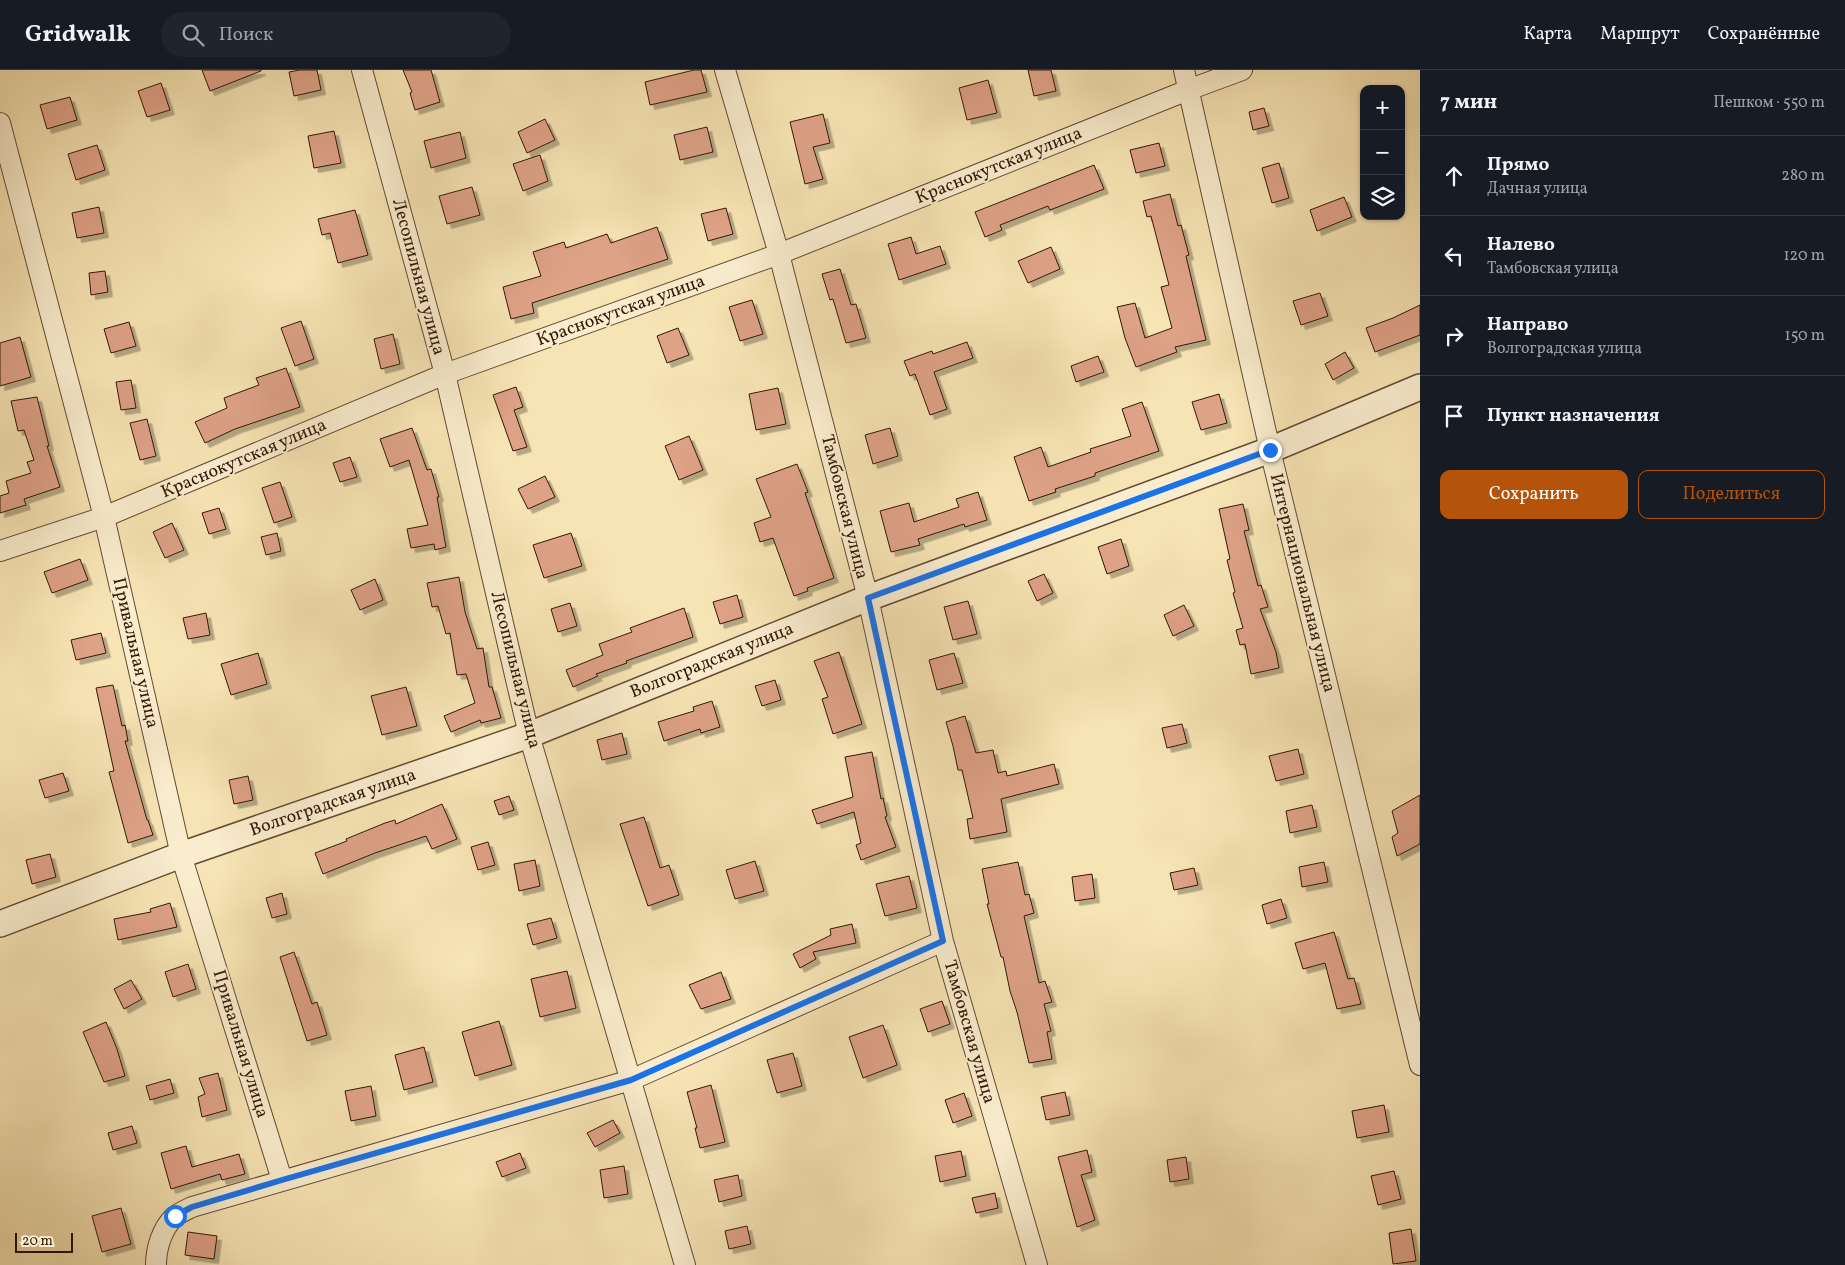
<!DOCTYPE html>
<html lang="ru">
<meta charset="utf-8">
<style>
body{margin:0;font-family:Vollkorn,serif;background:#20242c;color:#f1f3f6}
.controls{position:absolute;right:15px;top:15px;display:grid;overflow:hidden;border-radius:10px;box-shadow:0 1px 4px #0004}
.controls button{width:45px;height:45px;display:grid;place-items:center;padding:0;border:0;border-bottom:1px solid #363941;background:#171b24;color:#f1f3f6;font:25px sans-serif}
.scale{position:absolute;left:15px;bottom:12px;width:58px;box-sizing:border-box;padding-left:5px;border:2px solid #331705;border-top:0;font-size:14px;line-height:18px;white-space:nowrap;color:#331705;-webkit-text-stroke:4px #faedce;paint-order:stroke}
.stop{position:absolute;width:15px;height:15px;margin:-11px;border:4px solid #1a73e8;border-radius:50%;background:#fff}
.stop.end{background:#1a73e8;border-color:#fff;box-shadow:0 1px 5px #0008}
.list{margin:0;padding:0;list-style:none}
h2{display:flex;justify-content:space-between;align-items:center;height:65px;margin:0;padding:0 20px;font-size:21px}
h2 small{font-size:16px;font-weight:400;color:#9ea1a6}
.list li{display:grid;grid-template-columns:32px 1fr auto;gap:15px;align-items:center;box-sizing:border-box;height:80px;padding:0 20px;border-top:1px solid #363941}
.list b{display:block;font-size:19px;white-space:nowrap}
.list p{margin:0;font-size:16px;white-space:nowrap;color:#9ea1a6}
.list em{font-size:16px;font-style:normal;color:#9ea1a6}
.actions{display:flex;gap:10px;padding:15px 20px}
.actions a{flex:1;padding:11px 0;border:1px solid #b45309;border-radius:10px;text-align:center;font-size:18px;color:#b45309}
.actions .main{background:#b45309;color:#fff}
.icon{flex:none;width:28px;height:28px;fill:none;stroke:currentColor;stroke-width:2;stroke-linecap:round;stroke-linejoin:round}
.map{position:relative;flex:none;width:1420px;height:1195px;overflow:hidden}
header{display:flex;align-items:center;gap:30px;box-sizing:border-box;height:70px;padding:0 25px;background:#171b24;border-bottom:1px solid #363941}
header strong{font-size:24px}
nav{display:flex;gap:28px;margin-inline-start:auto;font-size:18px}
.search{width:350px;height:45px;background:#20242c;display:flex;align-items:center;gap:12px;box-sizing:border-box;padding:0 18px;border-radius:28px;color:#9ea1a6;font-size:19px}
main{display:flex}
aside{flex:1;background:#171b24}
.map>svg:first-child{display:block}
.building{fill:#dea287;stroke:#331705;filter:url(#shadow)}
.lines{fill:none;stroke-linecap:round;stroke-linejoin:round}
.minor-casing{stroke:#644a31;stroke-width:22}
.tertiary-casing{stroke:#644a31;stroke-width:28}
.minor{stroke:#faedce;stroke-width:20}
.tertiary{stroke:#faedce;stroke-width:25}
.route{stroke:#1a73e8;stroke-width:6}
.labels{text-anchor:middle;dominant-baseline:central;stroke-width:4;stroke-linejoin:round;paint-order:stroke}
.street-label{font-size:18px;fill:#331705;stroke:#faedce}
</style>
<header>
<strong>Gridwalk</strong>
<div class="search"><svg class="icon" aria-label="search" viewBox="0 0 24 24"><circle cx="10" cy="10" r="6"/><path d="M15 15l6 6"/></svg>Поиск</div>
<nav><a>Карта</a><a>Маршрут</a><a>Сохранённые</a></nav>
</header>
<main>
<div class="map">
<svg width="1420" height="1195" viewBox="0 0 1420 1195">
<defs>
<filter id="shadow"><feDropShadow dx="4.5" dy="4.5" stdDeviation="0" flood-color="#0004"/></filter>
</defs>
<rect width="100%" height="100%" fill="#f7e4b4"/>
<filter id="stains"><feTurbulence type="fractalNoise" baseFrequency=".004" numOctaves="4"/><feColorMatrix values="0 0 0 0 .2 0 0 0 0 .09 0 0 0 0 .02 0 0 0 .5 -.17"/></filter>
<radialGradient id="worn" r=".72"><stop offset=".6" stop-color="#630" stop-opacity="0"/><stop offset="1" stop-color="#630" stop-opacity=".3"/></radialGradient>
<path class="building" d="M 202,0 L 261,0 L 261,1 L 210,21 Z
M 300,0 L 317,0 L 321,20 L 294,26 L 289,2 Z
M 403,0 L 431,0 L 440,32 L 415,40 L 410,23 L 412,22 Z
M 694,0 L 701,0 L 707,22 L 650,35 L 645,12 Z
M 1028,0 L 1051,0 L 1056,21 L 1034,26 Z
M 988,10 L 997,43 L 967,50 L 959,18 Z
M 161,13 L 170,40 L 147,47 L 138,21 Z
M 70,27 L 77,50 L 47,59 L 40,35 Z
M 1264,38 L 1269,56 L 1253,60 L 1249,42 Z
M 823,44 L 830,73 L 813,77 L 823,109 L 805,114 L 790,52 Z
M 545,49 L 555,70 L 527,83 L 518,62 Z
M 707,57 L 713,82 L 680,90 L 674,65 Z
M 334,61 L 341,93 L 314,98 L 308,66 Z
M 460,62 L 466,88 L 431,98 L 424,71 Z
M 1159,73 L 1165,96 L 1136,103 L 1130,80 Z
M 97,75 L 105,100 L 76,110 L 68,84 Z
M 540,85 L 548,111 L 523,121 L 513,94 Z
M 1279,93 L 1289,128 L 1272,133 L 1262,98 Z
M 1094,95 L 1104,119 L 1050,140 L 1048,136 L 1000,155 L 1002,160 L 985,167 L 975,142 Z
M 472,117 L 480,145 L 447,154 L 439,126 Z
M 1170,124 L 1178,156 L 1181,155 L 1189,185 L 1186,186 L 1206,270 L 1175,277 L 1177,282 L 1136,297 L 1125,268 L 1117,237 L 1135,233 L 1145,268 L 1172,258 L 1161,217 L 1169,215 L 1151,146 L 1147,147 L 1143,131 Z
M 1344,127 L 1352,147 L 1317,161 L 1310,140 Z
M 99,137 L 104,163 L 77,168 L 72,143 Z
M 726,138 L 733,164 L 708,171 L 701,144 Z
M 355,140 L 368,185 L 338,193 L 330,163 L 322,165 L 318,149 Z
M 657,157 L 668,189 L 532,233 L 534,243 L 511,249 L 503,217 L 541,206 L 533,182 L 564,172 L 566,178 L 607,164 L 611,173 Z
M 911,167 L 916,184 L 940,176 L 946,194 L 899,210 L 888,174 Z
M 1051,177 L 1060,199 L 1028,213 L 1018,191 Z
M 840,199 L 851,235 L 856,234 L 866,268 L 846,273 L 833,229 L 830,230 L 822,204 Z
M 105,201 L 108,222 L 91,225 L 89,203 Z
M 1320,223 L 1328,246 L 1301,255 L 1293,231 Z
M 752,230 L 763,264 L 740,271 L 729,237 Z
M 1420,235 L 1420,265 L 1375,282 L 1366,258 L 1393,248 Z
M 301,251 L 314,289 L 295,296 L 281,258 Z
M 129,252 L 136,276 L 111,283 L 104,259 Z
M 678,258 L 689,285 L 667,293 L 657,266 Z
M 393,264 L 400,294 L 381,299 L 374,269 Z
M 20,267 L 31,307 L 0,316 L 0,273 Z
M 967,272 L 973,288 L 934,302 L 947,339 L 930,345 L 915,304 L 910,306 L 904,291 L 932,281 L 933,284 Z
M 1345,282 L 1354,298 L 1333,310 L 1325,294 Z
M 1098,286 L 1104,302 L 1076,312 L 1071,296 Z
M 286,298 L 300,337 L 235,359 L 205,373 L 195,352 L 227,338 L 224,328 L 259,315 L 256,308 Z
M 131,310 L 136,338 L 121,340 L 116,312 Z
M 516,317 L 523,337 L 514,340 L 527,377 L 513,381 L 493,325 Z
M 778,318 L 786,354 L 756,360 L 749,324 Z
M 1219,324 L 1227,353 L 1201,360 L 1192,332 Z
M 37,327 L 49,376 L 47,376 L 60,417 L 24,429 L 26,435 L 0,443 L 0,426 L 9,423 L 6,411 L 31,403 L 27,392 L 34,390 L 24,360 L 18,361 L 11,331 Z
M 1142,332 L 1159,381 L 1095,403 L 1095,406 L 1055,419 L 1056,422 L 1029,431 L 1014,387 L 1041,377 L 1048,397 L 1091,382 L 1090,379 L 1131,366 L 1122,339 Z
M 147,349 L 156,386 L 140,390 L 130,353 Z
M 412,358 L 427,400 L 431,399 L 439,427 L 437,427 L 446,477 L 435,480 L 434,474 L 411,478 L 407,459 L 428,455 L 409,390 L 390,397 L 380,369 Z
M 890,358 L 898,386 L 873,394 L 865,365 Z
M 689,366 L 703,400 L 679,410 L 665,376 Z
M 350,387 L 357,407 L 340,412 L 333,393 Z
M 797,394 L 808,422 L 805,423 L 834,508 L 807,518 L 808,521 L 794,526 L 773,468 L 760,472 L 754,453 L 771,447 L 756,409 Z
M 545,406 L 555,427 L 528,439 L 518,419 Z
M 280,412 L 292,447 L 274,453 L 262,418 Z
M 978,422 L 987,450 L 965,457 L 964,454 L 918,469 L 920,475 L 891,482 L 880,441 L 909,433 L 914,452 L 959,437 L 956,429 Z
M 1243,434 L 1249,460 L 1244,461 L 1258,516 L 1261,515 L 1268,537 L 1260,539 L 1276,582 L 1279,598 L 1251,604 L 1245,574 L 1240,575 L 1236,560 L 1243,558 L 1233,523 L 1235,522 L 1227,490 L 1230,489 L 1219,439 Z
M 219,438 L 226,459 L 209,464 L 202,443 Z
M 172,453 L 184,480 L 165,488 L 153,462 Z
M 277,463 L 281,481 L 266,485 L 261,467 Z
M 571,463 L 582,496 L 544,508 L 533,475 Z
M 1121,469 L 1129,496 L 1107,504 L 1098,477 Z
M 80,489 L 88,510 L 52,523 L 44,502 Z
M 1044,504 L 1053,523 L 1037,531 L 1028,511 Z
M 459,507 L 465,542 L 477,579 L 483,578 L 489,617 L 492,617 L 501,648 L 481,653 L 480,650 L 451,662 L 444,646 L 475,633 L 466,604 L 457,605 L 450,563 L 446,564 L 438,536 L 432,537 L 427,513 Z
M 375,509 L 383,530 L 360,540 L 351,520 Z
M 737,525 L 743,547 L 720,554 L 713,532 Z
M 968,531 L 977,564 L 953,570 L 944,537 Z
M 570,533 L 577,556 L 558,562 L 551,539 Z
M 1184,535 L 1194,556 L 1173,566 L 1164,545 Z
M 684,538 L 693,567 L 626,591 L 627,593 L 596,604 L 598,606 L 573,617 L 566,600 L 603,585 L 599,574 L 632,562 L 630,558 Z
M 206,543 L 210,565 L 188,569 L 183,548 Z
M 101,563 L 106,583 L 76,590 L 71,570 Z
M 839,582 L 862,654 L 833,664 L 822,629 L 828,627 L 814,591 Z
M 258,583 L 267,614 L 231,625 L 221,594 Z
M 954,583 L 963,613 L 937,620 L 929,590 Z
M 775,610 L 781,630 L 762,636 L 755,616 Z
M 113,615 L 122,656 L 125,655 L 128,671 L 125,671 L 147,750 L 148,750 L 153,765 L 128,773 L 109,702 L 114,701 L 96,618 Z
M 406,617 L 417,656 L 382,665 L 371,626 Z
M 712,631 L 720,657 L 701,663 L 700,659 L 664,671 L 658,652 L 694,641 L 693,637 Z
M 965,646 L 976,683 L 993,680 L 998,703 L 1006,701 L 1007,706 L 1054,694 L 1059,714 L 1001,729 L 1007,762 L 970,769 L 967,749 L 973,748 L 962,700 L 958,700 L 953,676 L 946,652 Z
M 1182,654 L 1187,673 L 1167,678 L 1162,658 Z
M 622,663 L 627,684 L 602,690 L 597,670 Z
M 1298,679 L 1304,704 L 1276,711 L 1269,686 Z
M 872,682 L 881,729 L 883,728 L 887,746 L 885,747 L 896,777 L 861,790 L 856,775 L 861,773 L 854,742 L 817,754 L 812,740 L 853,727 L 845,687 Z
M 63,703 L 69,721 L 45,728 L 39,710 Z
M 248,706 L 253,730 L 234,734 L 229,710 Z
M 1420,725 L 1420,774 L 1397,786 L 1392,767 L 1398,763 L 1392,741 Z
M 509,726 L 514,740 L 499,745 L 494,731 Z
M 442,734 L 457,769 L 432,779 L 426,766 L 375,783 L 323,804 L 315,783 L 347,771 L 346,769 L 385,753 L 395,750 L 396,754 Z
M 1312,735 L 1317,757 L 1290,763 L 1286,741 Z
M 644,747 L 660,798 L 669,795 L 679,825 L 648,836 L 620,754 Z
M 488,772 L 495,795 L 478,800 L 471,777 Z
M 50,784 L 56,807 L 32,814 L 26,790 Z
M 535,790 L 540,816 L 519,821 L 514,794 Z
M 755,791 L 764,821 L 735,829 L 726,800 Z
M 1018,792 L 1025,825 L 1029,824 L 1034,843 L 1024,846 L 1039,913 L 1045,911 L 1052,932 L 1044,934 L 1051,961 L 1047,962 L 1052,989 L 1029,993 L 1017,942 L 1010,921 L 1003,887 L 1001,887 L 987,834 L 989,834 L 982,799 Z
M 1324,792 L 1328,812 L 1302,817 L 1299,797 Z
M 1194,798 L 1198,815 L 1174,820 L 1170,803 Z
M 1092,804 L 1095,828 L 1075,831 L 1072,807 Z
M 909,806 L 917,838 L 885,846 L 876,814 Z
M 282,823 L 287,844 L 272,848 L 266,828 Z
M 1281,829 L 1287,848 L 1267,854 L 1262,835 Z
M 170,833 L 177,857 L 118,870 L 114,849 L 151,842 L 150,839 Z
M 551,848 L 557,868 L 533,875 L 527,854 Z
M 852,854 L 856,873 L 813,882 L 816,889 L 800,898 L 793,884 L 831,865 L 830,859 Z
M 1334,862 L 1348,909 L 1354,908 L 1361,934 L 1337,939 L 1325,893 L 1303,899 L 1295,873 Z
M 294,882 L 312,934 L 317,932 L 327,965 L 307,971 L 280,887 Z
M 188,894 L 196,919 L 173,927 L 165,902 Z
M 567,901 L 576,938 L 540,947 L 531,909 Z
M 721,902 L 731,929 L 701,939 L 689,915 Z
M 131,910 L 142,929 L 124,939 L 114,919 Z
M 942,931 L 950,954 L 928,962 L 920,939 Z
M 499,951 L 512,995 L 475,1006 L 462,962 Z
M 106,952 L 117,979 L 125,1006 L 104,1012 L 83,962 Z
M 883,955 L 897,995 L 863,1008 L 849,967 Z
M 424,977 L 433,1012 L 404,1020 L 395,985 Z
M 793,983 L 802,1016 L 777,1023 L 767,990 Z
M 218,1003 L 227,1040 L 202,1047 L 198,1027 L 205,1024 L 199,1008 Z
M 170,1009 L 174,1023 L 150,1030 L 146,1016 Z
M 711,1015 L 725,1072 L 700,1078 L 695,1058 L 697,1058 L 687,1022 Z
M 371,1016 L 376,1046 L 351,1051 L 345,1021 Z
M 1065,1022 L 1070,1045 L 1046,1050 L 1041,1027 Z
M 964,1023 L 972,1046 L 953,1053 L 945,1030 Z
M 1384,1035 L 1389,1062 L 1357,1068 L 1352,1041 Z
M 613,1050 L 620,1063 L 595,1077 L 587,1063 Z
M 132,1056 L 137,1073 L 113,1080 L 108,1063 Z
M 186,1076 L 192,1097 L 239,1084 L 245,1104 L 222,1110 L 220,1104 L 171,1119 L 161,1083 Z
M 1087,1080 L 1092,1102 L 1081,1105 L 1095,1150 L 1077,1157 L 1058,1087 Z
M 961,1081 L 966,1106 L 940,1112 L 935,1086 Z
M 520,1083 L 526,1098 L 502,1107 L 496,1092 Z
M 1186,1087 L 1189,1109 L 1170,1112 L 1167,1090 Z
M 624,1096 L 628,1124 L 604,1128 L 600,1100 Z
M 1394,1101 L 1401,1129 L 1378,1135 L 1371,1106 Z
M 738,1105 L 742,1126 L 719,1132 L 714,1110 Z
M 995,1123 L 998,1138 L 976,1143 L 972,1128 Z
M 121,1138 L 131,1174 L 102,1182 L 92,1146 Z
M 747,1156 L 751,1174 L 729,1179 L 725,1161 Z
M 1411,1159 L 1416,1191 L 1393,1194 L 1389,1163 Z
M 188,1162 L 217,1166 L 214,1189 L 185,1185 Z"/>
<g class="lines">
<g class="minor-casing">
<path id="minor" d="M 362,0 L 445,304 L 529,665 L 685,1195
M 725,0 L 779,184 L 868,528 L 943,871 L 1037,1195
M 1184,0 L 1270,380 L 1420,995
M 0,53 L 104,447 L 181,785 L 282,1110
M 0,481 L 104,447 L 445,304 L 779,184 L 1188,20 L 1242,0
M 156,1195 C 156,1178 162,1159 174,1147 C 179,1143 186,1140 192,1137 L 631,1010 L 943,871"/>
</g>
<g class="tertiary-casing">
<path id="tertiary" d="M 0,854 L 181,785 L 529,665 L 868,528 L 1270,380 L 1420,317"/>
</g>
<use href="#minor" class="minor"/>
<use href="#tertiary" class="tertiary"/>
</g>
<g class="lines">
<path class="route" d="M 175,1146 L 192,1137 L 282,1110 L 631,1010 L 943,871 L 868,528 L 1270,380"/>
</g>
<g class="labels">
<g class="street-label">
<text transform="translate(999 96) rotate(-22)">Краснокутская улица</text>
<text transform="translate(418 207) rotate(75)">Лесопильная улица</text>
<text transform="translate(621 241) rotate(-20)">Краснокутская улица</text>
<text transform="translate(244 389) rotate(-23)">Краснокутская улица</text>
<text transform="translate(844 437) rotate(76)">Тамбовская улица</text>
<text transform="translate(1302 513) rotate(76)">Интернациональная улица</text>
<text transform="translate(135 583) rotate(77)">Привальная улица</text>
<text transform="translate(712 591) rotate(-22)">Волгоградская улица</text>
<text transform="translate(515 600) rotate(76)">Лесопильная улица</text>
<text transform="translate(333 733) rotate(-19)">Волгоградская улица</text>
<text transform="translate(969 962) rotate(74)">Тамбовская улица</text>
<text transform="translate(240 974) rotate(73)">Привальная улица</text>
</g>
</g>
<rect width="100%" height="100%" filter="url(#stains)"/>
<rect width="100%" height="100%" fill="url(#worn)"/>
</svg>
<div class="controls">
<button>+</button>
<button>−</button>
<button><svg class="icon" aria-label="layers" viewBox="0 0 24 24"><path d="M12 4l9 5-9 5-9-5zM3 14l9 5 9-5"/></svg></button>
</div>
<div class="scale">20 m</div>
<div class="stop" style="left:175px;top:1146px"></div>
<div class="stop end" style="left:1270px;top:380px"></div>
</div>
<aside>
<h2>7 мин<small>Пешком · 550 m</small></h2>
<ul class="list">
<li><svg class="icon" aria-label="ahead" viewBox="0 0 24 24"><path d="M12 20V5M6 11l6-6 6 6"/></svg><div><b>Прямо</b><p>Дачная улица</p></div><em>280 m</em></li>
<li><svg class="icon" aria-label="left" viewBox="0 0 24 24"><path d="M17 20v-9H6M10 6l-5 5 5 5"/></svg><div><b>Налево</b><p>Тамбовская улица</p></div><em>120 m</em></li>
<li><svg class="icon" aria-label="right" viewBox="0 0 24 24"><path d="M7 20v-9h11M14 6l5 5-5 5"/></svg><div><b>Направо</b><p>Волгоградская улица</p></div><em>150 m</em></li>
<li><svg class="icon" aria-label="arrive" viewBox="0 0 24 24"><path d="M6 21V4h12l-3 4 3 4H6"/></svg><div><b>Пункт назначения</b></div></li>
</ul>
<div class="actions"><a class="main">Сохранить</a><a>Поделиться</a></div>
</aside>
</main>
